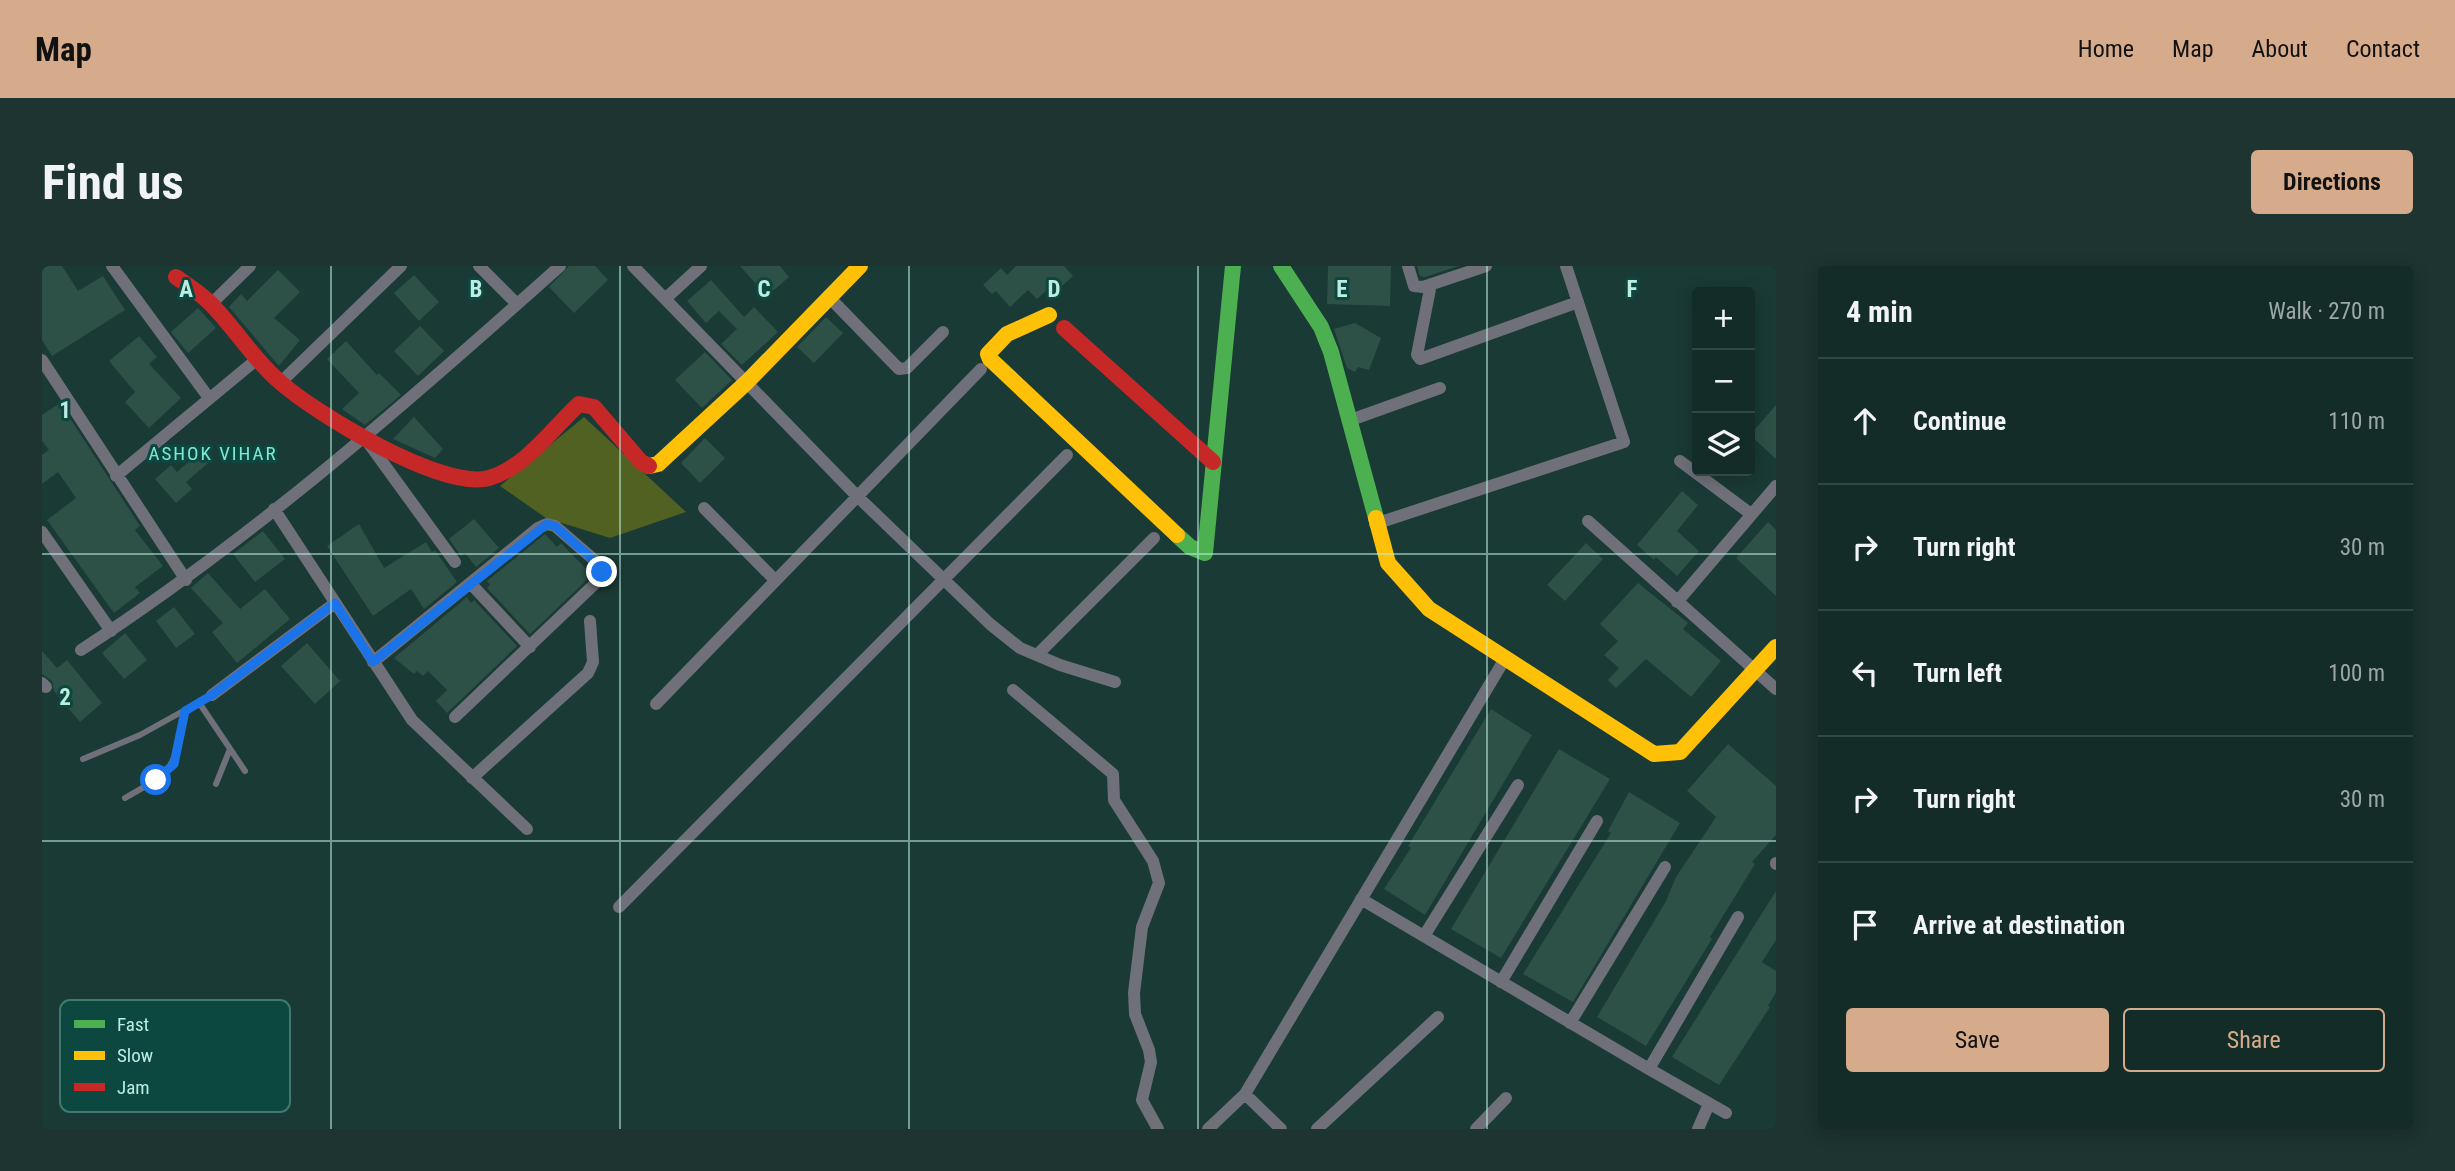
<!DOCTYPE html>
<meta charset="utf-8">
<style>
body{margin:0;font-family:"Roboto Condensed",sans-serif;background:#1d3430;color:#f1f3f6}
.controls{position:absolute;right:21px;top:21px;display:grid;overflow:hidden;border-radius:7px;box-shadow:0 4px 18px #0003}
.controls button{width:63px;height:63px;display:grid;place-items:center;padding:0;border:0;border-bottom:2px solid #334845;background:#142c28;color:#f1f3f6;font:35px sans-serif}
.stop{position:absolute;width:21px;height:21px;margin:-16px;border:5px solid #1a73e8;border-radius:50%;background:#fff}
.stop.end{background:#1a73e8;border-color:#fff;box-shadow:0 2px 7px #0008}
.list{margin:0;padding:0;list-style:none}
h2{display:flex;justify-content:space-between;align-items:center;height:91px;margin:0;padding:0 28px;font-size:30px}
h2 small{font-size:23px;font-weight:400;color:#9da7a8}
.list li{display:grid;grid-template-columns:46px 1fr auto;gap:21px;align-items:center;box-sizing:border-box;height:126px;padding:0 28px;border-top:2px solid #334845}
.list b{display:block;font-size:26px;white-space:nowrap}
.list em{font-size:23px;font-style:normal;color:#9da7a8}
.actions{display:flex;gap:14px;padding:21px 28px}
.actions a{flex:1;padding:16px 0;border:2px solid #d6ab8b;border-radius:7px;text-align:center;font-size:24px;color:#d6ab8b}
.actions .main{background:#d6ab8b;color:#111}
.icon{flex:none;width:38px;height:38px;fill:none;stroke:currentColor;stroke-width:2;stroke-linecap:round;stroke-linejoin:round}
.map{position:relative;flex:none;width:1734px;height:863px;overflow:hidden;border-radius:7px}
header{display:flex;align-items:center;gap:42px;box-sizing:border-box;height:98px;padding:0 35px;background:#d6ab8b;color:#111}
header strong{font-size:33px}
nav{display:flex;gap:38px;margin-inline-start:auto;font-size:24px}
.intro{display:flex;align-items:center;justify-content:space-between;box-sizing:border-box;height:168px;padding:0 42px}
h1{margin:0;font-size:49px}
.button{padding:18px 32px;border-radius:7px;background:#d6ab8b;color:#111;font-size:24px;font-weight:700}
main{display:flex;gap:42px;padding:0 42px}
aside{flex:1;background:#142c28;border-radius:7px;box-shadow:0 4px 18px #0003}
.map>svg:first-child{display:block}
.green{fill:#506121}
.building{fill:#2d5047}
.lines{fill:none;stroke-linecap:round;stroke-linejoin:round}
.lane{stroke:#6f7079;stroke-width:6}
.street{stroke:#6f7079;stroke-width:12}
.fast{stroke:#4caf50;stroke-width:16}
.slow{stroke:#ffc107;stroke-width:16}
.jam{stroke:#c62828;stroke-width:16}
.route{stroke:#1a73e8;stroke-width:9}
.grid{fill:none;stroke:#bdece2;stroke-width:2;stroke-opacity:0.55}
.labels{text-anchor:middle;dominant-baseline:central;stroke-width:6;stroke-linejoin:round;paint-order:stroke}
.neighbourhood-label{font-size:19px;letter-spacing:2px;fill:#81e7d4;stroke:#0c483f}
.key{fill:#0c483f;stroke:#417970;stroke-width:2}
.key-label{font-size:19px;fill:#bdece2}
.grid-label{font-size:23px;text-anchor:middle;font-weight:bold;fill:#bdece2;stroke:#0c483f;stroke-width:6;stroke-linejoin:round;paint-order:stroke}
</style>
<header>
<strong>Map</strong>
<nav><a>Home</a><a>Map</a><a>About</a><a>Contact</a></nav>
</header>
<div class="intro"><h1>Find us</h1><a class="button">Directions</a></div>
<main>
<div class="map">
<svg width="1734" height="863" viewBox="0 0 1734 863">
<rect width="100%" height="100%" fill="#1a3a35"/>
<path class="green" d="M 542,151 L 644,246 L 568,272 L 504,252 L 458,220 Z"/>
<path class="building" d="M 0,0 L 20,0 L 36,25 L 61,10 L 83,44 L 10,90 L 0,74 Z
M 527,0 L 553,0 L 566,14 L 532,47 L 507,21 Z
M 698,0 L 738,0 L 747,11 L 725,30 Z
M 974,0 L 1022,0 L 1031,10 L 1020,20 L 1015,15 L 995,33 L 986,24 L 968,41 L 954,25 L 950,28 L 941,19 L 959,2 L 965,9 Z
M 1286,0 L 1349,0 L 1348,40 L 1285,38 Z
M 1375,0 L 1416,0 L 1383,11 L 1378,10 Z
M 236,4 L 258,26 L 232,52 L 258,74 L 237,100 L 187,41 L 199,28 L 205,35 Z
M 372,9 L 397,36 L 377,55 L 352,27 Z
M 669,14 L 702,51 L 712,41 L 736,66 L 700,99 L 679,78 L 695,63 L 677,45 L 664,57 L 645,35 Z
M 156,42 L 174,62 L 146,87 L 129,66 Z
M 784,51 L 801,67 L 772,97 L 755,81 Z
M 1313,57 L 1339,72 L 1327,104 L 1316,101 L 1313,106 L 1305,102 L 1292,63 Z
M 378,60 L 402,85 L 376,110 L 352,85 Z
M 97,70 L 115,91 L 107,98 L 139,132 L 107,162 L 83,136 L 93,126 L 67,95 Z
M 304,75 L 335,109 L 337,107 L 359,129 L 323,159 L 300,143 L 317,127 L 285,93 Z
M 663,86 L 690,114 L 660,142 L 633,114 Z
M 18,137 L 98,260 L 93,264 L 121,300 L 93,321 L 98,327 L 72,347 L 5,254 L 34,232 L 16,206 L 0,218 L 0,189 L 7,184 L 0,175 L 0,149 Z
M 1734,139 L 1734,193 L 1708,169 Z
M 372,151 L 401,183 L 393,192 L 351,173 Z
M 663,172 L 683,192 L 658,217 L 639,197 Z
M 158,186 L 166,197 L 144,216 L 150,223 L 134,237 L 113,213 L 129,199 L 135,206 Z
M 1640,225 L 1656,239 L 1635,265 L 1657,285 L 1635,310 L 1614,291 L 1612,294 L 1595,279 Z
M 432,253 L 457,282 L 434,301 L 423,287 L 419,290 L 407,273 Z
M 1726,256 L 1734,264 L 1734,330 L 1694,292 Z
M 317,258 L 342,302 L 384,276 L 390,286 L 393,284 L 415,316 L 382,343 L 369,323 L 331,350 L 285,280 Z
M 221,265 L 243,293 L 213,316 L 191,288 Z
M 503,268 L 515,281 L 519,277 L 550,309 L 488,368 L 445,322 L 448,319 L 445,315 Z
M 1544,277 L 1561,293 L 1523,335 L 1505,319 Z
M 166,307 L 198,343 L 223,323 L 248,353 L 195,397 L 170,366 L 181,357 L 149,322 Z
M 1596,317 L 1646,357 L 1641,363 L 1679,395 L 1649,431 L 1604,393 L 1574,422 L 1566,414 L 1577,402 L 1562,389 L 1576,375 L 1558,358 Z
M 425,331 L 429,337 L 432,334 L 475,380 L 405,447 L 394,435 L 405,424 L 386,405 L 381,410 L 375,405 L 372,408 L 352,392 Z
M 132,341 L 153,368 L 134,382 L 114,355 Z
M 83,367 L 105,394 L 82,413 L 60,387 Z
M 265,377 L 298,415 L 273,438 L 239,400 Z
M 0,385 L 15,402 L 25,394 L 60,437 L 38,456 L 12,425 L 10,415 L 0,408 Z
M 1449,443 L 1490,469 L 1383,649 L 1342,623 L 1369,582 L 1366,580 Z
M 1686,478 L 1734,520 L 1734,569 L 1710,596 L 1713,598 L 1668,671 L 1670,673 L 1604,780 L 1555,751 L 1624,635 L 1634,611 L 1674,551 L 1645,525 Z
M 1517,483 L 1568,513 L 1459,692 L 1409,663 Z
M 1587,526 L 1638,557 L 1531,736 L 1481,708 L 1569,567 L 1566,565 Z
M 1734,625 L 1734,674 L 1720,696 L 1734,705 L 1734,726 L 1726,740 L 1728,741 L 1677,819 L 1630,791 Z"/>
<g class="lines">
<path class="lane" d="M 158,438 L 203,505
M 41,493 L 98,469 L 170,429
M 174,518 L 188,483
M 83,532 C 134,503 132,503 143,445"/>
<path class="street" d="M 70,0 L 167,132
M 437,0 L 475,38
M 591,0 L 815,230 L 948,358 L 978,382 L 1018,399 L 1073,416
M 1366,0 L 1372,20 L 1381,21 L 1444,0
M 1389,18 L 1375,89 L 1378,93 L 1536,36
M 786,30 L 857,103 L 865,102 L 901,66
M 623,33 L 659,0
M 169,38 L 208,0
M 0,94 L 144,314
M 239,116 L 359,0
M 1306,155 L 1398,122
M 325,175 L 413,296
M 1638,195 L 1709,248
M 74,210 L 214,94
M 662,242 L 733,314
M 232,243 L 370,454 L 485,563
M 1546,255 L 1734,423
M 1333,258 L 1582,176 L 1524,0
M 0,266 L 69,365
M 430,319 L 488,381
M 1635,336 L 1734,220
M 39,384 C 211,272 365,137 518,0
M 995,389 L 1112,272
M 331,396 L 496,262 L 505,258 L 513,260 L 557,298 L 559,312 L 413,451
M 0,417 L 4,421
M 971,424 L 1071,508 L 1072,534 L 1111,595 L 1117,617 L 1100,661 L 1092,727 L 1093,748 L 1107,784 L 1109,796 L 1100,834 L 1116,863
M 170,429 L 293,337
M 614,438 L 939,103
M 430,512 L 546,407 L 551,396 L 548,355
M 1734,598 L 1734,597
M 1319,633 L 1607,803 L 1696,651
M 577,641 L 1025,189
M 1382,670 L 1476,519
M 1459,716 L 1555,555
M 1528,757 L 1623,601
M 1607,803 L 1684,847
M 1203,828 L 1239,863
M 1166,863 L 1203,828 L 1464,391
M 1275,863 L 1396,751
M 1434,863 L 1464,832
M 1656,863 L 1667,838"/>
<path class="fast" d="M 1239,0 L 1279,61 L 1289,86 L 1334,252
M 1135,269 L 1148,281 L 1163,287 L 1191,0"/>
<path class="slow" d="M 1007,49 L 965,68 L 946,88 L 948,93 L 1135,269
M 607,200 L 616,198 L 705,116 L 818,0
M 1334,252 L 1346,297 L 1387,343 L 1612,488 L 1638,486 L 1734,381"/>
<path class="jam" d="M 134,11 C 145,19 158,27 168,37 C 193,62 211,93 238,116 C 274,148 401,225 447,212 C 483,202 511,162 537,138 L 552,141 L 599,196 L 607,200
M 1022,62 L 1171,196"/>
</g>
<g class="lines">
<path class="route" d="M 114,514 L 132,498 L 143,445 L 170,429 L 293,337 L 331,396 L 505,258 L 513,260 L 557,299 L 560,306"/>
</g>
<path class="grid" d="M 289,0 L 289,863M 578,0 L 578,863M 867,0 L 867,863M 1156,0 L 1156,863M 1445,0 L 1445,863M 0,288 L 1734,288M 0,575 L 1734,575"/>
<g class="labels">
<g class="neighbourhood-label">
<text x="171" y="187">ASHOK VIHAR</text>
</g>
</g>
<rect x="18" y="734" width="230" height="112" rx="10" class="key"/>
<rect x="32" y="754" width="31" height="8" fill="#4caf50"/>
<rect x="32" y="785" width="31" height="9" fill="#ffc107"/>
<rect x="32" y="817" width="31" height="8" fill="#c62828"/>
<g class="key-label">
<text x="75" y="765">Fast</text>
<text x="75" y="796">Slow</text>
<text x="75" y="828">Jam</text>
</g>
<g class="grid-label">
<text x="144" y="31">A</text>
<text x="434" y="31">B</text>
<text x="722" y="31">C</text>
<text x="1012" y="31">D</text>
<text x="1300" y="31">E</text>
<text x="1590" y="31">F</text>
<text x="23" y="152">1</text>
<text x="23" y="439">2</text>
</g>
</svg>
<div class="controls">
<button>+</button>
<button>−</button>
<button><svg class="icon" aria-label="layers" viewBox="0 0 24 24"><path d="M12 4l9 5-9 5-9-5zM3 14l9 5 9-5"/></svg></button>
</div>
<div class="stop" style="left:114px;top:514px"></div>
<div class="stop end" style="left:560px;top:306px"></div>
</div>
<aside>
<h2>4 min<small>Walk · 270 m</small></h2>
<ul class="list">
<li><svg class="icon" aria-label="ahead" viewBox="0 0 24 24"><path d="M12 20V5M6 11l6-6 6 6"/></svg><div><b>Continue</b></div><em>110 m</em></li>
<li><svg class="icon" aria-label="right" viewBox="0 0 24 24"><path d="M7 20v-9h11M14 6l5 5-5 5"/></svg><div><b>Turn right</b></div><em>30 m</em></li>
<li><svg class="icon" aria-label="left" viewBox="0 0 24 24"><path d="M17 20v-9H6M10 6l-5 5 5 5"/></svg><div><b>Turn left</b></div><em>100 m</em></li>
<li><svg class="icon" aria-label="right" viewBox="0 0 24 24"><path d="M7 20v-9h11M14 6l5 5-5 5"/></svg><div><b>Turn right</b></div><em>30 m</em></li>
<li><svg class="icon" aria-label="arrive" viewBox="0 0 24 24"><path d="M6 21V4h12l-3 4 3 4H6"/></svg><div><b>Arrive at destination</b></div></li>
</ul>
<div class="actions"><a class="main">Save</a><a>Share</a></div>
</aside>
</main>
